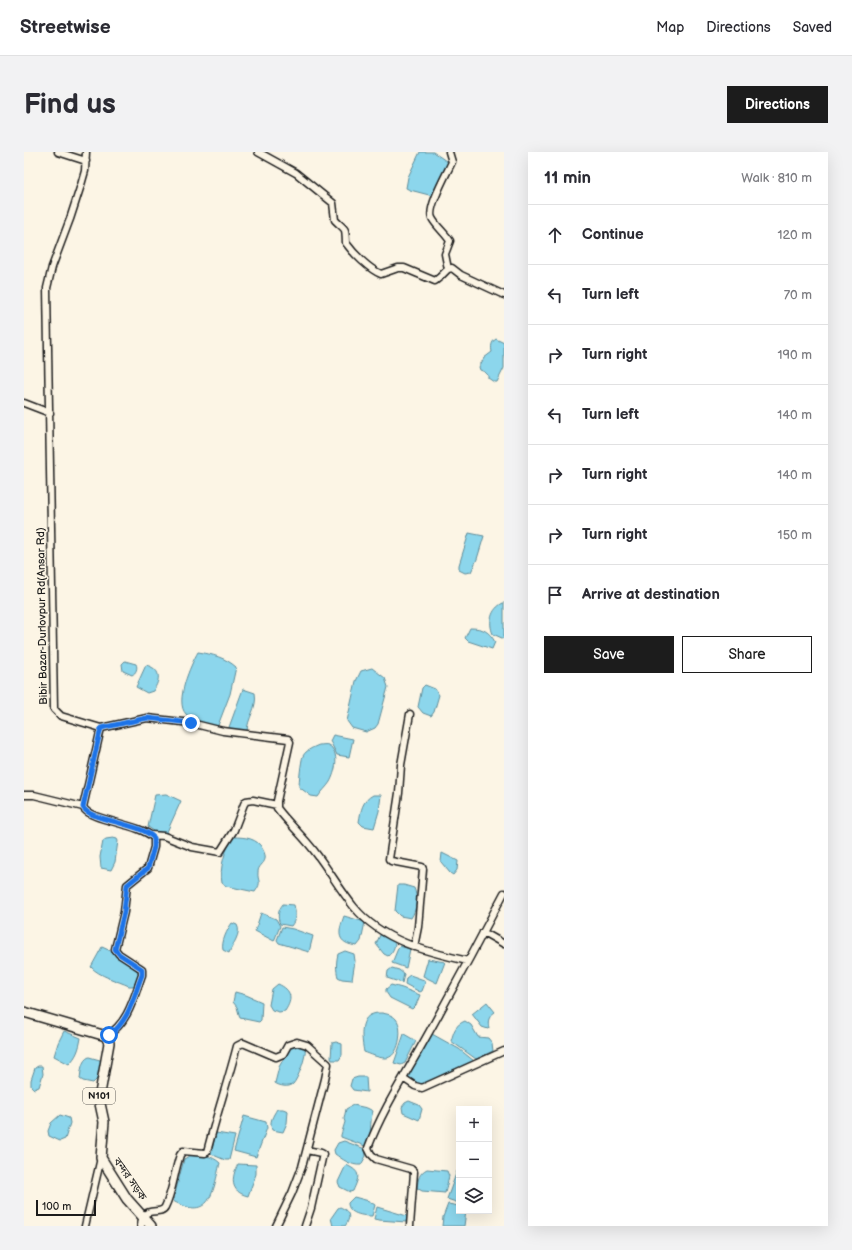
<!DOCTYPE html>
<meta charset="utf-8">
<style>
body{margin:0;font-family:"Balsamiq Sans","Noto Sans Bengali",sans-serif;background:#f2f2f3;color:#2b2b33}
.controls{position:absolute;right:12px;bottom:12px;display:grid;overflow:hidden;border-radius:0px;box-shadow:0 4px 16px #0002}
.controls button{width:36px;height:36px;display:grid;place-items:center;padding:0;border:0;border-bottom:1px solid #e1e1e2;background:#fff;color:#2b2b33;font:20px sans-serif}
.scale{position:absolute;left:12px;bottom:10px;width:60px;box-sizing:border-box;padding-left:4px;border:2px solid #1c1c1c;border-top:0;font-size:11px;line-height:14px;white-space:nowrap;color:#1c1c1c;-webkit-text-stroke:3px #fcf5e5;paint-order:stroke}
.stop{position:absolute;width:12px;height:12px;margin:-9px;border:3px solid #1a73e8;border-radius:50%;background:#fff}
.stop.end{background:#1a73e8;border-color:#fff;box-shadow:0 1px 4px #0008}
.list{margin:0;padding:0;list-style:none}
h2{display:flex;justify-content:space-between;align-items:center;height:52px;margin:0;padding:0 16px;font-size:17px}
h2 small{font-size:13px;font-weight:400;color:#7c7c81}
.list li{display:grid;grid-template-columns:26px 1fr auto;gap:12px;align-items:center;box-sizing:border-box;height:60px;padding:0 16px;border-top:1px solid #e1e1e2}
.list b{display:block;font-size:15px;white-space:nowrap}
.list em{font-size:13px;font-style:normal;color:#7c7c81}
.actions{display:flex;gap:8px;padding:12px 16px}
.actions a{flex:1;padding:9px 0;border:1px solid #1c1c1c;border-radius:0px;text-align:center;font-size:14px;color:#1c1c1c}
.actions .main{background:#1c1c1c;color:#fff}
.icon{flex:none;width:22px;height:22px;fill:none;stroke:currentColor;stroke-width:2;stroke-linecap:round;stroke-linejoin:round}
.map{position:relative;flex:none;width:480px;height:1074px;overflow:hidden;border-radius:0px}
header{display:flex;align-items:center;gap:24px;box-sizing:border-box;height:56px;padding:0 20px;background:#fff;border-bottom:1px solid #e1e1e2}
header strong{font-size:19px}
nav{display:flex;gap:22px;margin-inline-start:auto;font-size:14px}
.intro{display:flex;align-items:center;justify-content:space-between;box-sizing:border-box;height:96px;padding:0 24px}
h1{margin:0;font-size:28px}
.button{padding:10px 18px;border-radius:0px;background:#1c1c1c;color:#fff;font-size:14px;font-weight:700}
main{display:flex;gap:24px;padding:0 24px}
aside{flex:1;background:#fff;border-radius:0px;box-shadow:0 4px 16px #0002}
.map>svg:first-child{display:block}
.water{fill:#8cd6ec;stroke:#5f8c99}
.lines{fill:none;stroke-linecap:round;stroke-linejoin:round}
.minor-casing{stroke:#1c1c1c;stroke-width:9}
.highway-casing{stroke:#1c1c1c;stroke-width:12}
.minor{stroke:#fcf5e5;stroke-width:6}
.highway{stroke:#fcf5e5;stroke-width:9}
.route{stroke:#1a73e8;stroke-width:5}
.labels{text-anchor:middle;dominant-baseline:central;stroke-width:3;stroke-linejoin:round;paint-order:stroke}
.shield{fill:#fcf5e5;stroke:#5f5d58;stroke-width:1}
.shield-label{font-size:10px;font-weight:bold;fill:#1c1c1c}
.street-label{font-size:11px;fill:#1c1c1c;stroke:#fcf5e5}
</style>
<header>
<strong>Streetwise</strong>
<nav><a>Map</a><a>Directions</a><a>Saved</a></nav>
</header>
<div class="intro"><h1>Find us</h1><a class="button">Directions</a></div>
<main>
<div class="map">
<svg width="480" height="1074" viewBox="0 0 480 1074">
<rect width="100%" height="100%" fill="#fcf5e5"/>
<filter id="ink" filterUnits="userSpaceOnUse"><feTurbulence type="fractalNoise" baseFrequency=".025" numOctaves="2"/><feDisplacementMap in="SourceGraphic" scale="8" xChannelSelector="R" yChannelSelector="G"/><feConvolveMatrix kernelMatrix="1 2 1 2 8 2 1 2 1" color-interpolation-filters="sRGB"/></filter>
<g filter="url(#ink)">
<path class="water" d="M 396,0 L 409,0 L 425,11 L 409,44 L 386,38 L 382,36 L 384,25 Z
M 472,187 L 480,191 L 480,216 L 473,230 L 470,230 L 464,226 L 464,223 L 461,220 L 456,218 L 455,215 L 460,206 L 468,200 C 467,195 467,190 472,187 Z
M 445,381 L 460,384 L 453,407 L 447,420 L 441,421 L 435,418 L 435,413 Z
M 479,451 L 480,451 L 480,487 L 469,482 C 464,470 467,457 479,451 Z
M 446,476 C 459,476 465,479 471,490 L 468,497 L 444,489 L 441,486 Z
M 174,500 C 188,502 202,506 212,515 L 206,542 L 193,576 C 183,572 170,570 162,562 C 150,550 167,512 174,500 Z
M 101,509 L 112,512 C 114,516 112,521 108,523 L 99,519 L 98,512 Z
M 122,513 C 137,517 137,527 129,539 L 123,541 L 112,535 Z
M 348,516 L 361,526 L 364,535 L 354,572 L 351,576 L 342,580 L 328,576 L 323,569 L 332,529 L 337,519 Z
M 401,533 L 411,537 L 415,543 L 410,560 L 407,564 L 399,561 L 394,555 L 398,536 Z
M 219,537 L 231,541 C 234,556 223,566 223,580 L 204,578 Z
M 309,583 L 329,587 L 325,605 L 313,603 L 306,589 Z
M 295,593 C 298,593 302,592 304,593 C 317,600 311,621 306,630 C 303,635 297,640 294,645 L 287,644 L 275,635 C 275,629 277,609 279,604 C 282,598 290,595 295,593 Z
M 142,642 L 157,649 L 142,682 L 133,681 L 124,675 L 131,643 Z
M 349,643 L 357,643 L 355,659 L 350,676 L 339,674 L 335,670 C 337,658 338,649 349,643 Z
M 209,685 C 221,685 234,686 239,698 C 240,700 242,704 241,707 C 240,712 234,714 234,720 C 233,730 239,729 231,740 L 202,734 L 198,731 C 195,716 201,698 209,685 Z
M 89,686 L 93,687 L 94,689 L 91,710 L 87,718 L 77,716 L 76,705 L 79,689 L 82,687 Z
M 418,701 L 434,709 L 433,718 L 429,723 L 426,721 L 417,710 Z
M 374,733 L 380,733 L 390,736 C 394,746 393,757 387,766 L 376,764 L 371,759 Z
M 259,752 L 270,753 C 272,761 272,768 267,774 L 256,772 C 253,765 254,758 259,752 Z
M 237,761 L 252,767 L 256,774 L 250,789 L 231,779 Z
M 320,764 L 341,770 L 337,789 L 333,794 C 312,791 314,781 320,764 Z
M 208,771 L 213,773 C 218,781 208,793 205,801 L 199,798 C 197,790 203,778 208,771 Z
M 258,775 L 269,777 L 289,784 L 285,800 L 255,791 L 253,788 Z
M 357,781 L 371,789 C 371,795 369,800 364,804 L 360,802 L 352,792 Z
M 375,794 L 386,797 L 382,816 L 368,811 Z
M 78,795 C 91,801 108,808 115,822 L 113,828 L 109,834 L 105,834 C 94,829 75,824 67,815 Z
M 321,799 L 330,802 L 331,809 L 328,828 L 318,827 L 314,825 C 312,818 312,810 314,802 Z
M 404,807 L 421,810 L 413,831 L 399,824 Z
M 368,816 L 375,818 L 380,822 L 378,831 L 363,826 L 364,819 Z
M 386,823 L 400,828 L 401,831 L 398,839 L 396,840 L 381,832 L 382,826 Z
M 254,832 C 268,838 269,847 261,859 L 255,860 L 248,858 L 245,853 L 248,837 Z
M 367,833 L 378,836 L 396,843 L 392,853 L 388,857 L 366,846 L 362,840 L 362,837 Z
M 211,840 L 222,843 L 238,850 L 237,868 L 235,870 L 216,866 L 213,855 L 209,850 Z
M 463,850 L 471,860 C 465,864 463,869 465,876 L 464,877 L 458,875 L 448,862 Z
M 358,861 C 363,862 369,863 372,867 C 380,876 375,907 361,906 C 354,906 346,902 340,900 C 338,889 334,866 349,862 C 351,861 356,861 358,861 Z
M 441,869 L 447,873 L 454,885 L 464,886 L 468,891 L 469,899 L 452,907 L 427,889 C 430,879 431,873 441,869 Z
M 40,879 L 57,886 C 55,897 53,904 45,912 L 30,904 L 34,891 Z
M 380,882 L 392,889 L 381,911 L 377,913 L 370,911 Z
M 408,882 L 435,897 L 450,909 L 398,934 L 390,931 L 383,926 L 386,919 Z
M 312,890 L 318,892 L 318,903 L 315,908 L 308,908 L 307,906 L 308,891 Z
M 267,893 L 273,893 L 281,896 C 283,903 274,927 269,932 C 265,936 255,934 251,931 L 255,915 Z
M 65,905 L 76,908 L 77,911 L 73,927 L 69,931 L 59,929 L 56,927 C 57,920 57,908 65,905 Z
M 14,914 L 18,914 L 19,922 L 15,935 L 10,937 L 7,934 L 7,928 L 11,916 Z
M 334,925 L 342,925 L 343,940 L 329,938 L 326,934 L 328,927 Z
M 385,949 L 395,953 L 398,957 L 395,968 L 379,961 L 378,955 L 381,951 Z
M 329,953 L 343,956 L 349,959 C 345,970 349,984 341,994 L 317,985 L 317,983 L 321,970 L 320,967 L 322,957 Z
M 253,957 L 259,957 L 264,959 L 263,971 L 259,980 L 248,978 C 245,969 249,964 253,957 Z
M 36,963 L 45,966 L 46,971 L 41,987 L 36,989 L 25,984 L 24,979 L 27,971 Z
M 220,964 L 242,970 L 243,976 L 232,1005 L 210,999 Z
M 192,981 L 211,984 L 205,1008 L 201,1008 L 187,1002 Z
M 320,989 L 341,997 L 342,1004 L 337,1013 C 327,1014 318,1007 311,1002 L 310,998 L 314,991 Z
M 167,1003 C 177,1003 188,1003 196,1011 C 189,1039 187,1070 149,1049 L 160,1007 Z
M 214,1012 L 232,1013 L 232,1022 L 224,1044 C 206,1040 207,1026 214,1012 Z
M 322,1013 C 338,1020 335,1025 329,1039 L 326,1040 L 316,1035 L 314,1030 Z
M 403,1017 L 423,1019 L 425,1024 L 421,1041 L 398,1039 L 393,1036 C 394,1027 395,1021 403,1017 Z
M 433,1019 L 435,1019 L 435,1051 L 423,1047 Z
M 330,1045 L 345,1049 L 351,1053 L 348,1064 C 339,1064 324,1062 324,1051 Z
M 424,1052 L 435,1054 L 435,1059 L 442,1059 L 440,1074 L 418,1074 L 419,1065 Z
M 316,1055 C 326,1059 327,1066 321,1074 L 309,1074 L 307,1066 L 314,1056 Z
M 353,1055 L 383,1064 L 382,1070 L 355,1068 L 350,1067 Z"/>
<g class="lines">
<g class="minor-casing">
<path id="minor" d="M 34,0 L 62,9
M 62,0 L 61,19 L 57,33 L 46,67 L 28,115 L 23,136 L 30,557 L 37,564 L 77,576 L 59,655 C 65,669 115,671 130,686 L 130,695 L 124,716 L 103,733 L 100,760 L 91,797 L 95,802 L 118,817 L 118,823 C 110,845 104,872 82,884
M 234,0 L 272,21 L 309,51 L 311,68 C 323,80 321,74 322,91 C 330,102 345,117 357,122 L 374,116 L 380,116 L 411,129 L 416,125 L 424,117 L 428,116 L 437,123 L 480,143
M 424,117 L 421,102 L 426,89 C 421,81 412,74 408,66 C 403,56 423,21 428,10 L 425,0
M 0,251 L 26,261
M 386,562 L 377,613 L 375,641 L 365,707 L 367,709 L 398,715 L 399,717 L 394,775 L 390,795
M 77,576 L 123,566 L 167,571 L 199,579 L 264,587 L 266,590 L 253,649 L 253,656 C 265,672 280,685 291,700 C 305,718 316,738 330,755 C 358,789 403,800 444,809
M 0,643 L 10,643 L 59,655
M 127,683 L 140,684 L 168,695 L 196,700 L 210,678 L 220,652 L 222,649 L 229,648 L 253,653
M 459,780 L 480,792
M 379,926 L 391,934 L 398,936 L 480,899
M 61,1074 L 77,1006
M 117,1074 C 117,1071 118,1067 119,1065 C 125,1055 137,1063 141,1055 C 149,1039 150,1020 156,1003 L 159,999 L 181,1001 L 183,1000 C 192,964 204,929 213,894 L 219,891 L 252,905 L 259,902 L 264,893 L 273,890 L 283,893 L 304,912 L 301,927 L 278,1015 L 268,1041 L 252,1074
M 281,1074 L 287,1056 L 299,1002 L 297,1001 L 283,998
M 386,1074 L 390,1020 L 387,1017 L 352,1007 L 347,1002 L 344,996 C 358,959 380,925 399,891 C 427,841 454,791 480,741"/>
</g>
<g class="highway-casing">
<path id="highway" d="M 0,860 L 82,884 L 85,891 L 75,947 L 80,970 L 77,1006 L 103,1047 L 127,1074"/>
</g>
<use href="#minor" class="minor"/>
<use href="#highway" class="highway"/>
</g>
</g>
<g class="lines" filter="url(#ink)">
<path class="route" d="M 85,883 C 105,870 110,843 118,823 L 118,817 L 95,802 L 91,797 L 100,760 L 103,733 L 124,716 L 130,695 L 130,686 C 115,670 65,669 59,655 L 77,576 L 123,566 L 167,571"/>
</g>
<g class="labels">
<rect class="shield" x="59" y="936" width="32" height="16" rx="3"/>
<g class="shield-label">
<text x="75" y="944">N101</text>
</g>
<g class="street-label">
<text transform="translate(18 464) rotate(-91)">Bibir Bazar-Durlovpur Rd(Ansar Rd)</text>
<text transform="translate(106 1027) rotate(55)">বন্দর সড়ক</text>
</g>
</g>
</svg>
<div class="controls">
<button>+</button>
<button>−</button>
<button><svg class="icon" aria-label="layers" viewBox="0 0 24 24"><path d="M12 4l9 5-9 5-9-5zM3 14l9 5 9-5"/></svg></button>
</div>
<div class="scale">100 m</div>
<div class="stop" style="left:85px;top:883px"></div>
<div class="stop end" style="left:167px;top:571px"></div>
</div>
<aside>
<h2>11 min<small>Walk · 810 m</small></h2>
<ul class="list">
<li><svg class="icon" aria-label="ahead" viewBox="0 0 24 24"><path d="M12 20V5M6 11l6-6 6 6"/></svg><div><b>Continue</b></div><em>120 m</em></li>
<li><svg class="icon" aria-label="left" viewBox="0 0 24 24"><path d="M17 20v-9H6M10 6l-5 5 5 5"/></svg><div><b>Turn left</b></div><em>70 m</em></li>
<li><svg class="icon" aria-label="right" viewBox="0 0 24 24"><path d="M7 20v-9h11M14 6l5 5-5 5"/></svg><div><b>Turn right</b></div><em>190 m</em></li>
<li><svg class="icon" aria-label="left" viewBox="0 0 24 24"><path d="M17 20v-9H6M10 6l-5 5 5 5"/></svg><div><b>Turn left</b></div><em>140 m</em></li>
<li><svg class="icon" aria-label="right" viewBox="0 0 24 24"><path d="M7 20v-9h11M14 6l5 5-5 5"/></svg><div><b>Turn right</b></div><em>140 m</em></li>
<li><svg class="icon" aria-label="right" viewBox="0 0 24 24"><path d="M7 20v-9h11M14 6l5 5-5 5"/></svg><div><b>Turn right</b></div><em>150 m</em></li>
<li><svg class="icon" aria-label="arrive" viewBox="0 0 24 24"><path d="M6 21V4h12l-3 4 3 4H6"/></svg><div><b>Arrive at destination</b></div></li>
</ul>
<div class="actions"><a class="main">Save</a><a>Share</a></div>
</aside>
</main>
